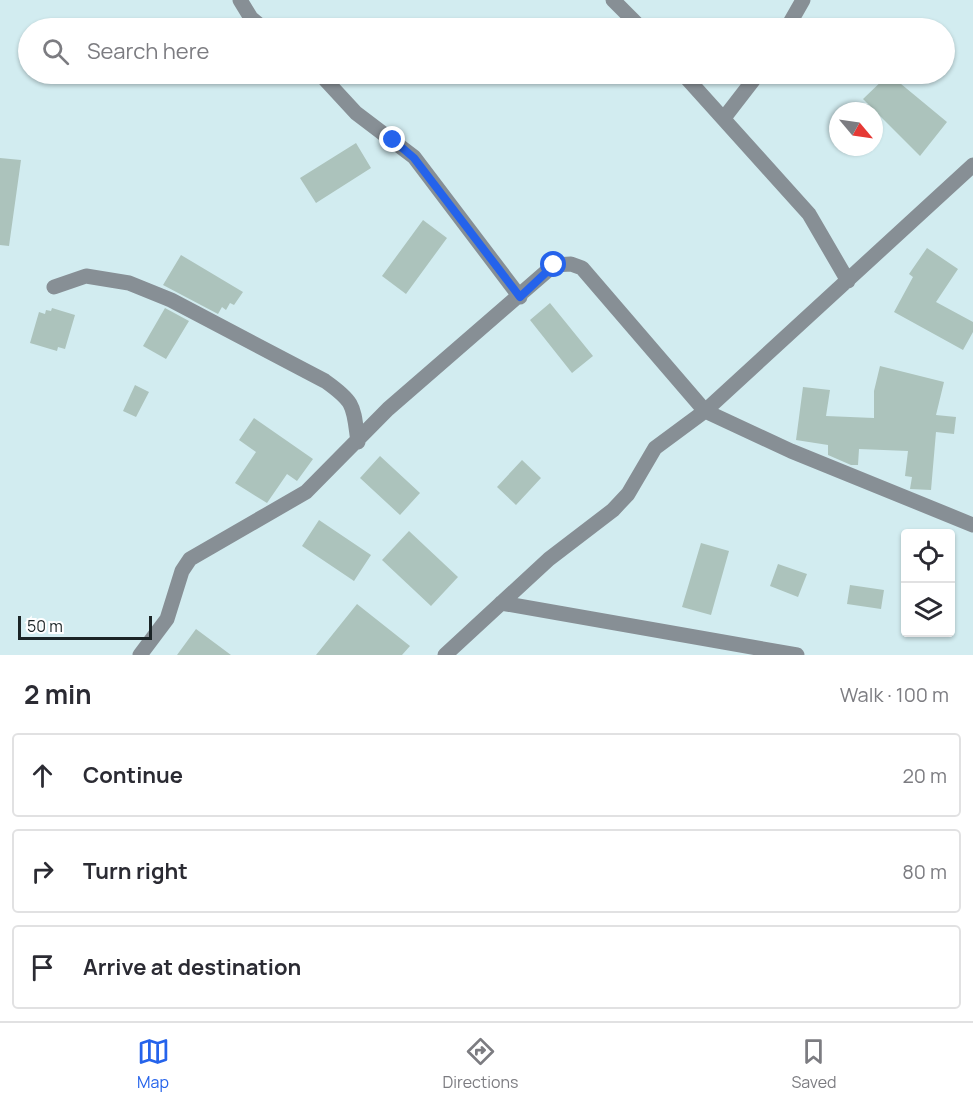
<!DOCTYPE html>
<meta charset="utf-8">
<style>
body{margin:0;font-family:Manrope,sans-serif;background:#f7f7f7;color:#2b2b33}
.controls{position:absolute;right:18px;bottom:18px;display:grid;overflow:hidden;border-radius:6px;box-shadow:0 2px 4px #0004}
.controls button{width:54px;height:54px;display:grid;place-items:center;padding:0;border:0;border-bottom:2px solid #e1e1e2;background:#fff;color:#2b2b33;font:30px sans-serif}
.compass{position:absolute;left:829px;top:102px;width:54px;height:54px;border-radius:50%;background:#fff;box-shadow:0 2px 4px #0004;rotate:119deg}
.scale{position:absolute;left:18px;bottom:15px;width:134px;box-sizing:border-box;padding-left:6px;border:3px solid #1b2426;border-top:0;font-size:16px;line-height:21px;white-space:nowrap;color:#1b2426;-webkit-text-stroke:4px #fff;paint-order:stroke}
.stop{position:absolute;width:18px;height:18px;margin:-14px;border:4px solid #2563eb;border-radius:50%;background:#fff}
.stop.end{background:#2563eb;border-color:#fff;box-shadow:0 2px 6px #0008}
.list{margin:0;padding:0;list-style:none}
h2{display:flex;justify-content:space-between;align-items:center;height:78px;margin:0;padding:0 24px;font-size:26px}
h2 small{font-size:20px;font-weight:400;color:#7c7c81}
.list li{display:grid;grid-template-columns:39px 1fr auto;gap:18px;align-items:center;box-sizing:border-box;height:84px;margin:0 12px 12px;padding:0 12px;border:2px solid #e1e1e2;border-radius:6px}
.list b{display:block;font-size:22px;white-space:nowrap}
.list em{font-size:20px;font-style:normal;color:#7c7c81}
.icon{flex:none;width:33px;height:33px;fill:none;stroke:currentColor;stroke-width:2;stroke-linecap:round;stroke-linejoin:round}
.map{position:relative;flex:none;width:973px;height:655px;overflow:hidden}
.search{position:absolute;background:#fff;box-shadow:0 2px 4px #0004;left:18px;right:18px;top:18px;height:66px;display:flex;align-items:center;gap:15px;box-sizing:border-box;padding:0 21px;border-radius:33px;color:#7c7c81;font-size:22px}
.sheet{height:366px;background:#fff}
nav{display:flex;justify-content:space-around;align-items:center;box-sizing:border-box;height:84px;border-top:2px solid #e1e1e2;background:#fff;font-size:16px;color:#7c7c81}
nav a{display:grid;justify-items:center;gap:3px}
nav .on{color:#2563eb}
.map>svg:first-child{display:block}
.building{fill:#acc3bc}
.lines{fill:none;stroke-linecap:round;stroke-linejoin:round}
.minor{stroke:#878f95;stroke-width:15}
.route{stroke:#2563eb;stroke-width:8}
</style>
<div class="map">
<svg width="973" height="655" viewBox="0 0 973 655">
<rect width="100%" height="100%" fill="#d2ecf0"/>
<path class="building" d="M 889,74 L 947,122 L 920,156 L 863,99 Z
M 356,143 L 371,168 L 316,203 L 300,178 Z
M 0,158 L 21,160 L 9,246 L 0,245 Z
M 423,220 L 447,238 L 406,294 L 382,276 Z
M 927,248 L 958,269 L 936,302 L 973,322 L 973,332 L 963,350 L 894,312 L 913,277 L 909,274 Z
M 181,255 L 243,292 L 234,305 L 230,303 L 226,310 L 222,307 L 218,314 L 163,285 Z
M 550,303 L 593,356 L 572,373 L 530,320 Z
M 52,308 L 75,315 L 65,349 L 58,347 L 57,351 L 30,343 L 39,312 L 45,314 L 46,310 L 51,311 Z
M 165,308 L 189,321 L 166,359 L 143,346 Z
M 880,366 L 944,382 L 936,415 L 956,417 L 954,434 L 936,432 L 931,490 L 910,489 L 912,477 L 905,476 L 908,451 L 859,449 L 858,465 L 851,465 L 828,455 L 828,445 L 796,440 L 803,387 L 830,390 L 826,416 L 874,418 L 874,391 Z
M 135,385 L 149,392 L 136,417 L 123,411 Z
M 254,418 L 313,459 L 297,481 L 287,474 L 267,503 L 235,483 L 256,452 L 239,440 Z
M 380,456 L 420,493 L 400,515 L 360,478 Z
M 522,460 L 541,478 L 516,505 L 497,487 Z
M 319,520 L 371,555 L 354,581 L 302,546 Z
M 409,531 L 458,577 L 431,606 L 382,560 Z
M 701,543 L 729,551 L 711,615 L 682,607 Z
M 778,564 L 807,574 L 798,597 L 770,586 Z
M 850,585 L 884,590 L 881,609 L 847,604 Z
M 357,604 L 410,646 L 402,655 L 316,655 Z
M 196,629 L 231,655 L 177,655 Z"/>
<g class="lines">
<path class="minor" d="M 240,0 L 251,18 L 263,28
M 613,0 L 641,28
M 787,28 L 803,0
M 320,74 L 356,113 L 414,157 L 520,297
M 683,74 L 809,214 L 848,281
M 724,118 L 758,74
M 54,287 L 86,276 L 129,283 L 171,300 L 325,381 C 356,403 353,406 358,442
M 501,603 L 797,655
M 140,655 L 167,619 L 182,571 L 190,559 L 306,492 L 388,409 L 554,265 L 571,264 L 582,268 L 705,411 L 791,451 L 973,525
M 445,655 L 549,559 L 613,510 L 628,494 L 655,448 L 705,411 L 973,165"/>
</g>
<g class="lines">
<path class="route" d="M 393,140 L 414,158 L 520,297 L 554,265"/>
</g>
</svg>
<div class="controls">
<button><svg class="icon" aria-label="locate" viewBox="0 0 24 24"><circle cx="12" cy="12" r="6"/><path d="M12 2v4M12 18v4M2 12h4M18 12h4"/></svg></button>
<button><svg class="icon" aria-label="layers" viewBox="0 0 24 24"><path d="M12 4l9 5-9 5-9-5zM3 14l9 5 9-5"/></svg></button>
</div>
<svg class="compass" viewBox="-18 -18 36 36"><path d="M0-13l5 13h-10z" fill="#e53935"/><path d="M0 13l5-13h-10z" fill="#7c7c81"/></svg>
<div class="scale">50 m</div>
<div class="stop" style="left:554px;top:265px"></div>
<div class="stop end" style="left:393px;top:140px"></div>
<div class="search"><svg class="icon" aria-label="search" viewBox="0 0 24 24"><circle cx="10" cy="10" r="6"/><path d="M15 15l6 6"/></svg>Search here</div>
</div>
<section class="sheet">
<h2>2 min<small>Walk · 100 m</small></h2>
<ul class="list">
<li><svg class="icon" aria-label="ahead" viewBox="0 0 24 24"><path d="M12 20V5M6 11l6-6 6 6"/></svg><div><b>Continue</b></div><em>20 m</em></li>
<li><svg class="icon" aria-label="right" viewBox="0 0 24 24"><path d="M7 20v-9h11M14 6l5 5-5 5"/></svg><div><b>Turn right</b></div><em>80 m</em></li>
<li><svg class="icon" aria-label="arrive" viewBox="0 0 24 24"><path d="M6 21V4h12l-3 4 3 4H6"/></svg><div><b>Arrive at destination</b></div></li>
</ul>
</section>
<nav>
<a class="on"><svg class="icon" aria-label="map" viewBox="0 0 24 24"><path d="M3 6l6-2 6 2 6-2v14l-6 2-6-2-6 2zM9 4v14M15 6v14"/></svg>Map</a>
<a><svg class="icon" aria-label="directions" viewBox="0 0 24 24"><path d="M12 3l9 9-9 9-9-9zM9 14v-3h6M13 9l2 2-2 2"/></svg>Directions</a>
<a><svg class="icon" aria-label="saved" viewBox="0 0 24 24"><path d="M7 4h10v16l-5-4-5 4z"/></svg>Saved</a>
</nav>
